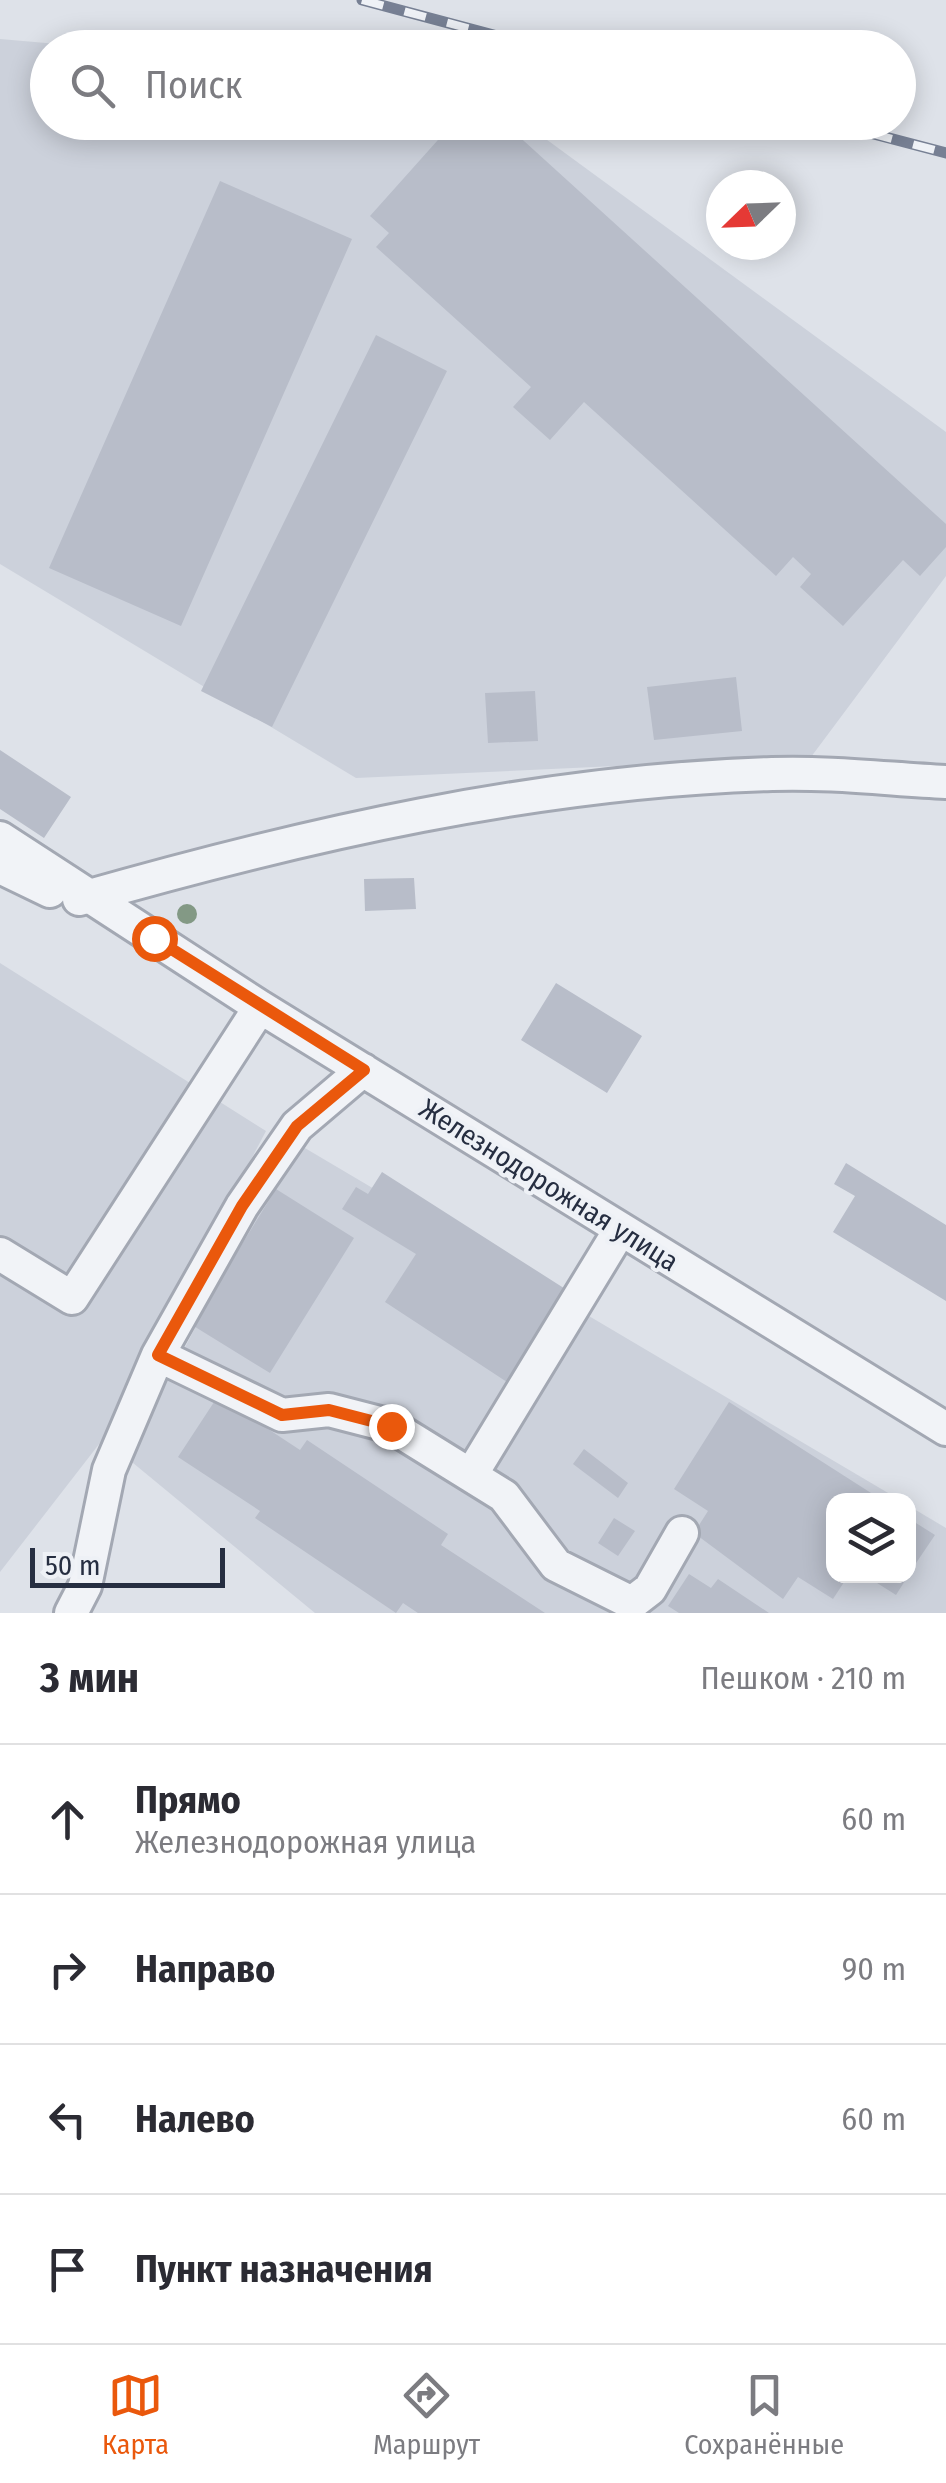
<!DOCTYPE html>
<html lang="ru">
<meta charset="utf-8">
<style>
body{margin:0;font-family:"Fira Sans Condensed",sans-serif;background:#f2f2f3;color:#2b2b33}
.controls{position:absolute;right:30px;bottom:30px;display:grid;overflow:hidden;border-radius:20px;box-shadow:0 5px 25px #0003}
.controls button{width:90px;height:90px;display:grid;place-items:center;padding:0;border:0;border-bottom:2px solid #e1e1e2;background:#fff;color:#2b2b33;font:50px sans-serif}
.compass{position:absolute;left:706px;top:170px;width:90px;height:90px;border-radius:50%;background:#fff;box-shadow:0 5px 25px #0003;rotate:247deg}
.scale{position:absolute;left:30px;bottom:25px;width:195px;box-sizing:border-box;padding-left:10px;border:5px solid #262e41;border-top:0;font-size:28px;line-height:35px;white-space:nowrap;color:#262e41;-webkit-text-stroke:8px #eef1f6;paint-order:stroke}
.stop{position:absolute;width:30px;height:30px;margin:-22px;border:8px solid #ea580c;border-radius:50%;background:#fff}
.stop.end{background:#ea580c;border-color:#fff;box-shadow:0 2px 10px #0008}
.list{margin:0;padding:0;list-style:none}
h2{display:flex;justify-content:space-between;align-items:center;height:130px;margin:0;padding:0 40px;font-size:42px}
h2 small{font-size:32px;font-weight:400;color:#7c7c81}
.list li{display:grid;grid-template-columns:65px 1fr auto;gap:30px;align-items:center;box-sizing:border-box;height:150px;padding:0 40px;border-top:2px solid #e1e1e2}
.list b{display:block;font-size:38px;white-space:nowrap}
.list p{margin:0;font-size:32px;white-space:nowrap;color:#7c7c81}
.list em{font-size:32px;font-style:normal;color:#7c7c81}
.icon{flex:none;width:55px;height:55px;fill:none;stroke:currentColor;stroke-width:2;stroke-linecap:round;stroke-linejoin:round}
.map{position:relative;flex:none;width:946px;height:1613px;overflow:hidden}
.search{position:absolute;background:#fff;box-shadow:0 5px 25px #0003;left:30px;right:30px;top:30px;height:110px;display:flex;align-items:center;gap:25px;box-sizing:border-box;padding:0 35px;border-radius:55px;color:#7c7c81;font-size:38px}
.sheet{height:730px;background:#fff}
nav{display:flex;justify-content:space-around;align-items:center;box-sizing:border-box;height:140px;border-top:2px solid #e1e1e2;background:#fff;font-size:28px;color:#7c7c81}
nav a{display:grid;justify-items:center;gap:5px}
nav .on{color:#ea580c}
.map>svg:first-child{display:block}
.built{fill:#ccd1db}
.building{fill:#b8bdc9}
.lines{fill:none;stroke-linecap:round;stroke-linejoin:round}
.minor-casing{stroke:#a3a8b3;stroke-width:38}
.minor{stroke:#f1f3f7;stroke-width:32}
.rail-casing{stroke:#778094;stroke-width:11}
.rail{stroke:#eef1f6;stroke-width:8;stroke-dasharray:22;stroke-linecap:butt}
.tree{fill:#839985}
.route{stroke:#ea580c;stroke-width:12}
.labels{text-anchor:middle;dominant-baseline:central;stroke-width:8;stroke-linejoin:round;paint-order:stroke}
.street-label{font-size:28px;fill:#262e41;stroke:#eef1f6}
</style>
<div class="map">
<svg width="946" height="1613" viewBox="0 0 946 1613">
<rect width="100%" height="100%" fill="#dee2e9"/>
<path class="built" d="M 0,39 L 92,47 L 48,48 L 48,122 L 524,123 L 946,432 L 946,576 L 811,757 L 356,778 L 0,564 Z
M 0,963 L 266,1131 L 103,1439 L 0,1572 Z
M 293,1141 L 900,1500 L 834,1500 L 834,1576 L 908,1576 L 909,1506 L 946,1528 L 946,1613 L 315,1613 L 127,1458 Z"/>
<path class="building" d="M 454,122 L 503,122 L 946,524 L 946,547 L 920,576 L 903,560 L 843,626 L 800,587 L 811,574 L 793,557 L 776,576 L 584,402 L 550,440 L 513,407 L 531,387 L 376,247 L 389,233 L 370,216 Z
M 220,181 L 352,239 L 181,626 L 49,568 Z
M 376,335 L 447,371 L 272,727 L 201,691 Z
M 736,677 L 742,731 L 654,740 L 647,687 Z
M 535,691 L 538,741 L 488,743 L 485,693 Z
M 0,750 L 71,797 L 44,838 L 0,809 Z
M 414,878 L 416,909 L 365,911 L 364,879 Z
M 556,983 L 642,1036 L 607,1093 L 521,1040 Z
M 846,1163 L 946,1225 L 946,1301 L 833,1232 L 855,1196 L 834,1184 Z
M 382,1172 L 570,1292 L 510,1384 L 385,1302 L 416,1254 L 342,1209 L 356,1187 L 368,1194 Z
M 276,1189 L 354,1238 L 270,1373 L 192,1325 Z
M 218,1396 L 300,1450 L 307,1440 L 448,1534 L 441,1545 L 545,1613 L 418,1613 L 403,1603 L 396,1613 L 255,1518 L 260,1511 L 178,1457 Z
M 729,1402 L 882,1500 L 834,1500 L 834,1576 L 848,1576 L 833,1599 L 798,1577 L 783,1599 L 694,1533 L 708,1511 L 674,1489 Z
M 584,1449 L 628,1483 L 618,1498 L 573,1464 Z
M 614,1518 L 635,1531 L 618,1556 L 598,1543 Z
M 908,1518 L 935,1535 L 908,1575 Z
M 689,1574 L 711,1588 L 718,1579 L 769,1613 L 679,1613 L 668,1606 Z
M 866,1576 L 908,1576 L 896,1595 Z"/>
<g class="lines">
<g class="minor-casing">
<path id="minor" d="M 0,838 L 260,1007 L 946,1429
M 0,867 L 50,891
M 79,899 C 303,835 537,781 772,774 C 829,772 888,779 946,782
M 0,1254 L 72,1298 L 260,1007
M 158,1355 L 282,1415 L 329,1410 L 391,1426 L 504,1496 L 556,1565 L 632,1603 L 650,1589 L 682,1533
M 471,1475 L 620,1230
M 71,1613 L 85,1586 L 109,1470 L 158,1355 L 242,1206 L 297,1126 L 363,1070"/>
</g>
<use href="#minor" class="minor"/>
<g class="rail-casing">
<path id="rail" d="M 362,0 L 542,48
M 828,122 L 946,153"/>
</g>
<use href="#rail" class="rail"/>
</g>
<circle class="tree" cx="187" cy="914" r="10"/>
<g class="lines">
<path class="route" d="M 154,938 L 364,1070 L 297,1126 L 242,1206 L 158,1355 L 282,1415 L 329,1410 L 391,1426"/>
</g>
<g class="labels">
<g class="street-label">
<text transform="translate(549 1185) rotate(32)">Железнодорожная улица</text>
</g>
</g>
</svg>
<div class="controls">
<button><svg class="icon" aria-label="layers" viewBox="0 0 24 24"><path d="M12 4l9 5-9 5-9-5zM3 14l9 5 9-5"/></svg></button>
</div>
<svg class="compass" viewBox="-18 -18 36 36"><path d="M0-13l5 13h-10z" fill="#e53935"/><path d="M0 13l5-13h-10z" fill="#7c7c81"/></svg>
<div class="scale">50 m</div>
<div class="stop" style="left:154px;top:938px"></div>
<div class="stop end" style="left:391px;top:1426px"></div>
<div class="search"><svg class="icon" aria-label="search" viewBox="0 0 24 24"><circle cx="10" cy="10" r="6"/><path d="M15 15l6 6"/></svg>Поиск</div>
</div>
<section class="sheet">
<h2>3 мин<small>Пешком · 210 m</small></h2>
<ul class="list">
<li><svg class="icon" aria-label="ahead" viewBox="0 0 24 24"><path d="M12 20V5M6 11l6-6 6 6"/></svg><div><b>Прямо</b><p>Железнодорожная улица</p></div><em>60 m</em></li>
<li><svg class="icon" aria-label="right" viewBox="0 0 24 24"><path d="M7 20v-9h11M14 6l5 5-5 5"/></svg><div><b>Направо</b></div><em>90 m</em></li>
<li><svg class="icon" aria-label="left" viewBox="0 0 24 24"><path d="M17 20v-9H6M10 6l-5 5 5 5"/></svg><div><b>Налево</b></div><em>60 m</em></li>
<li><svg class="icon" aria-label="arrive" viewBox="0 0 24 24"><path d="M6 21V4h12l-3 4 3 4H6"/></svg><div><b>Пункт назначения</b></div></li>
</ul>
</section>
<nav>
<a class="on"><svg class="icon" aria-label="map" viewBox="0 0 24 24"><path d="M3 6l6-2 6 2 6-2v14l-6 2-6-2-6 2zM9 4v14M15 6v14"/></svg>Карта</a>
<a><svg class="icon" aria-label="directions" viewBox="0 0 24 24"><path d="M12 3l9 9-9 9-9-9zM9 14v-3h6M13 9l2 2-2 2"/></svg>Маршрут</a>
<a><svg class="icon" aria-label="saved" viewBox="0 0 24 24"><path d="M7 4h10v16l-5-4-5 4z"/></svg>Сохранённые</a>
</nav>
